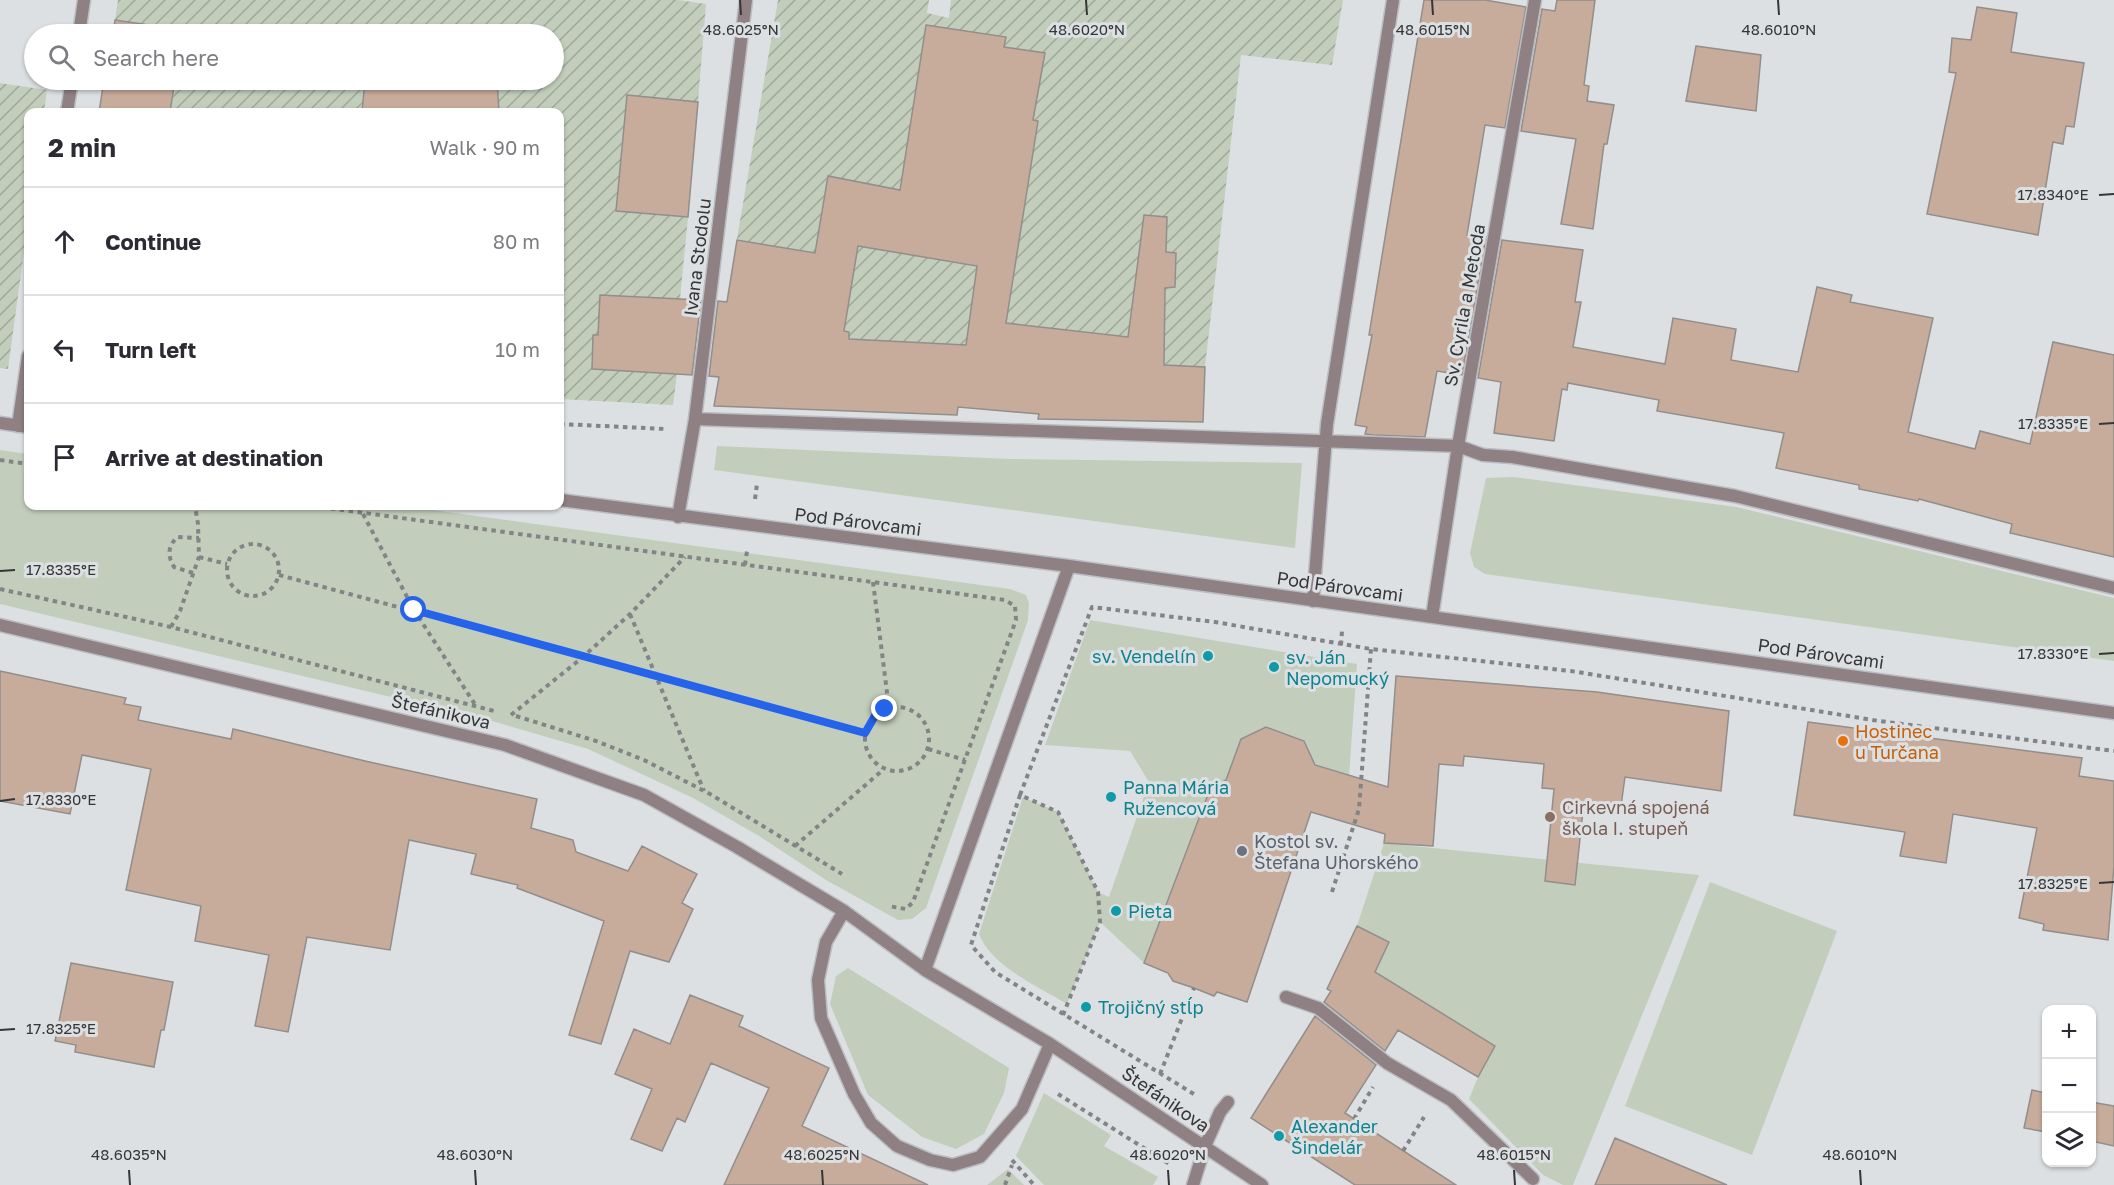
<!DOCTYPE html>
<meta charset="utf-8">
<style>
body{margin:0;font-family:"Golos Text",sans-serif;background:#f2f2f3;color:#2b2b33}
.controls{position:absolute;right:18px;bottom:18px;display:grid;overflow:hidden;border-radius:12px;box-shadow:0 2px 4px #0004}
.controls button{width:54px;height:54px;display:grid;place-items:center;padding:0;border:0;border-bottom:2px solid #e1e1e2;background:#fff;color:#2b2b33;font:30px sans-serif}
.stop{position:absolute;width:18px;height:18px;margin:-14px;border:4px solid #2563eb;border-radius:50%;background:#fff}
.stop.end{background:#2563eb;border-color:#fff;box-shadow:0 2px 6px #0008}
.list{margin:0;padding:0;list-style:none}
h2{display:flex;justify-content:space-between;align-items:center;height:78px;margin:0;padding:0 24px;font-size:26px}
h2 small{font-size:20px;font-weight:400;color:#7c7c81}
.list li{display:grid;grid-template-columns:39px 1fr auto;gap:18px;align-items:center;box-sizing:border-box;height:108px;padding:0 24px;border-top:2px solid #e1e1e2}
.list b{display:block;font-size:22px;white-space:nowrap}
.list em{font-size:20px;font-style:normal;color:#7c7c81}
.icon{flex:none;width:33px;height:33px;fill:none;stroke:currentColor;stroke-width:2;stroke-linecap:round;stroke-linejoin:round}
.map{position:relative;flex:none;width:2114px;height:1185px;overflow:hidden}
.search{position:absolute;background:#fff;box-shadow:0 2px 4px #0004;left:24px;top:24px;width:540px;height:66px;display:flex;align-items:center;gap:15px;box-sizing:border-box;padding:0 21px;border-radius:33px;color:#7c7c81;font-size:22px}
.panel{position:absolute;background:#fff;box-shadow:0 2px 4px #0004;left:24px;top:108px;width:540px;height:402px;border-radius:12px}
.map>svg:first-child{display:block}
.green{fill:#c2cebb}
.garden{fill:url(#garden-furrows)}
.building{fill:#c7ab9b;stroke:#928e8c;stroke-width:1.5;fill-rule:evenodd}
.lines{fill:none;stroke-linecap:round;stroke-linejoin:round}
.service-casing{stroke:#bbbec1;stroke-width:15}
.minor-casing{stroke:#bbbec1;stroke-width:15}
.path{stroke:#828485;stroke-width:4;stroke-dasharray:4.5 4.5;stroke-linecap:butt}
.service{stroke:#8f8083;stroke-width:12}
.minor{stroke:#8f8083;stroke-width:12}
.route{stroke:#2563eb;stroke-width:8}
.ticks{fill:none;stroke:#353637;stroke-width:2}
.culture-dot{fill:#0f9aa8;stroke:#dde0e3;stroke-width:2}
.food-dot{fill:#e8710a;stroke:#dde0e3;stroke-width:2}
.education-dot{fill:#8d6e63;stroke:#dde0e3;stroke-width:2}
.worship-dot{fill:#6b7280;stroke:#dde0e3;stroke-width:2}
.labels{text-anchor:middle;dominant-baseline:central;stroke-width:6;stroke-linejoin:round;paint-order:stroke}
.street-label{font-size:18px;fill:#353637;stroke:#dde0e3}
.culture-label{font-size:18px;fill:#0d838f;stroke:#dde0e3;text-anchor:start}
.food-label{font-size:18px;fill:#c56008;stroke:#dde0e3;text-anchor:start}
.education-label{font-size:18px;fill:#785e54;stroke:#dde0e3;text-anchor:start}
.worship-label{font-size:18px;fill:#5b616d;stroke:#dde0e3;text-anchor:start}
.ticks-label{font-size:15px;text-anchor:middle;fill:#353637;stroke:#dde0e3;stroke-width:6;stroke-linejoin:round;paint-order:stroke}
</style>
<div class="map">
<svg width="2114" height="1185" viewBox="0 0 2114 1185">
<defs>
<pattern id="garden-furrows" width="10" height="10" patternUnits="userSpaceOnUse" patternTransform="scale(1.5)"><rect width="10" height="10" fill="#c2cebb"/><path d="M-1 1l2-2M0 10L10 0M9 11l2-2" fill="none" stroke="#9ea899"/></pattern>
</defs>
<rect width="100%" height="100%" fill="#dde0e3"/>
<path class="green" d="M 717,446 L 1010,459 L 1302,463 L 1295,548 L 714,470 Z
M 0,450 L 28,454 L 28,506 L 404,506 L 1010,589 L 1026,595 L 1029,603 L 1028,620 L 926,908 L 912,919 L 898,920 L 826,880 L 759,836 L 693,798 L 588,749 L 492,721 L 0,604 Z
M 1514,477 L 1736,507 L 2114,598 L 2114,661 L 1485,574 L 1474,567 L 1470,553 L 1486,478 Z
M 1090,620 L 1357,664 L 1349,776 L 1315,765 L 1304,741 L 1266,727 L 1241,739 L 1226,780 L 1209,789 L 1144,963 L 1100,922 L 1067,1004 C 1039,987 991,966 979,934 L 1023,797 L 1058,812 L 1098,892 L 1109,897 L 1149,782 L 1130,751 L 1045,745 Z
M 1384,843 L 1699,875 L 1573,1185 L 1563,1185 L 1543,1175 L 1469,1099 L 1478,1077 L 1495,1046 L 1375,972 L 1389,942 L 1357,926 Z
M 1710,882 L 1837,931 L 1752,1155 L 1625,1106 Z
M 848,968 L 1009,1068 L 1004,1093 L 984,1134 L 956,1149 L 922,1137 L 868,1095 L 830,1004 L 836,976 Z
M 1044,1093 L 1111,1135 L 1104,1146 L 1158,1177 L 1153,1185 L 1044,1185 L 1016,1156 Z
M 1008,1169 L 1024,1185 L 987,1185 Z"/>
<path class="garden" d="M 118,0 L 678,0 L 706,4 L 698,102 L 627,95 L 616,210 L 688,217 L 680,299 L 601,295 L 598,335 L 593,335 L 677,374 L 673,405 L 560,399 L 560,112 L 170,112 L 175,80 L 554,80 L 554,34 L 185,34 L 185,30 L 115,20 Z
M 778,0 L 929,0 L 927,13 L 949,18 L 951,0 L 1343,0 L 1332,65 L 1241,55 L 1205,367 L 1203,422 L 1038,419 L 1038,414 L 958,407 L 957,415 L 714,406 L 729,315 L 724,314 Z
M 0,83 L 47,90 L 44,112 L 28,112 L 28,222 L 8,369 L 0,368 Z"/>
<path class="building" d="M 1424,0 L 1485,0 L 1526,7 L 1505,128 L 1485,125 L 1467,235 L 1486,237 L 1462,375 L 1437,371 L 1425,437 L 1372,435 L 1365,434 L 1367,427 L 1355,425 L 1372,335 L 1369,335 Z
M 1557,0 L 1595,0 L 1584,85 L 1589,86 L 1587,101 L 1614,105 L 1607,144 L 1604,144 L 1593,229 L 1561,224 L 1576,139 L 1521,131 L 1542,9 L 1555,11 Z
M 1977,7 L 2017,13 L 2011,52 L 2084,63 L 2074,127 L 2066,126 L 2063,144 L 2053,142 L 2038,235 L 1927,214 L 1956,73 L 1949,72 L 1952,38 L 1971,40 Z
M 115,20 L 182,30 L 182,34 L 113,34 Z
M 926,25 L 1006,37 L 1004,47 L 1045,53 L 1033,120 L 1038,121 L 1006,323 L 1128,337 L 1144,215 L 1167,217 L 1166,252 L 1176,253 L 1175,287 L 1165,288 L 1164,365 L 1205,367 L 1203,422 L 1038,419 L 1039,414 L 958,407 L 957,415 L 714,406 L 719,377 L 709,376 L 718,301 L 727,302 L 737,240 L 815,253 L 828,176 L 900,190 ZM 858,246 L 977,266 L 966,345 L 849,339 L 849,332 L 844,331 Z
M 1696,46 L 1761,55 L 1756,111 L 1686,101 Z
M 104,80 L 175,80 L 170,112 L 99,112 Z
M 365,80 L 497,80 L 499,112 L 362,112 Z
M 627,95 L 698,102 L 688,217 L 616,211 Z
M 1502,240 L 1583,250 L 1575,302 L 1581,302 L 1573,347 L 1665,364 L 1673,318 L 1736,329 L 1731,360 L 1798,372 L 1817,287 L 1852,295 L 1850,302 L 1933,318 L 1908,432 L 1975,449 L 1980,431 L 2030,444 L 2053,342 L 2114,355 L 2114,557 L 2010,533 L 2012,524 L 1919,499 L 1918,501 L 1859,489 L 1859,485 L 1776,468 L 1784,433 L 1657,411 L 1659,400 L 1568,383 L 1567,390 L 1562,389 L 1554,441 L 1494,433 L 1501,382 L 1478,378 Z
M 600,295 L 701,300 L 692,375 L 592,369 L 593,335 L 598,335 Z
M 0,671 L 126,698 L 124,704 L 141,707 L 138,720 L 231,739 L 233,729 L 365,761 L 537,799 L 531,828 L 573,840 L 576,852 L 628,871 L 642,846 L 697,874 L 682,903 L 693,909 L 669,962 L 630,951 L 601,1044 L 569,1035 L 604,921 L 517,888 L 518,885 L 471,874 L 476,854 L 409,840 L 390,950 L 307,937 L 288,1032 L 255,1026 L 269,955 L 195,941 L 201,906 L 126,890 L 151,769 L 82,755 L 70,814 L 0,801 Z
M 1396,676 L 1597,692 L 1729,711 L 1721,791 L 1625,777 L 1621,806 L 1584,802 L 1575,885 L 1545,881 L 1554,789 L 1542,788 L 1544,764 L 1464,756 L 1463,766 L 1439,764 L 1433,846 L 1384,843 L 1385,834 L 1311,812 L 1247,1002 L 1217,992 L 1214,996 L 1194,988 L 1173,981 L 1168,973 L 1144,963 L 1210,789 L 1226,780 L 1241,739 L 1266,727 L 1304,741 L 1315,765 L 1388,787 Z
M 1808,722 L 2082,758 L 2079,776 L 2114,781 L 2114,866 L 2108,940 L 2043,930 L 2044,924 L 2019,918 L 2037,828 L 1953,814 L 1946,863 L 1900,856 L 1905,832 L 1794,815 Z
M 1357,926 L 1389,942 L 1375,972 L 1495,1046 L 1478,1077 L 1398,1030 L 1385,1051 L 1324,1002 L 1331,991 L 1327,989 Z
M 71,963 L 173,982 L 164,1030 L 161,1030 L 154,1067 L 75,1052 L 76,1045 L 55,1041 Z
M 690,995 L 743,1016 L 739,1026 L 829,1068 L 802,1126 L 928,1185 L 724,1185 L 769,1088 L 711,1063 L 685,1122 L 677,1118 L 662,1151 L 631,1139 L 652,1089 L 615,1074 L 634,1029 L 670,1044 Z
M 1315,1016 L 1376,1065 L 1345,1113 L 1456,1185 L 1355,1185 L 1251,1118 Z
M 2032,1090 L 2046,1093 L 2046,1132 L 2024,1128 Z
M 2091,1102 L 2114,1106 L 2114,1146 L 2091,1141 Z
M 1615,1138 L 1727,1185 L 1595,1185 Z"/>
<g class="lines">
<g class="service-casing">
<path id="service" d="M 1286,997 L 1318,1008 L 1387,1063 L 1451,1100 L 1533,1179
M 1205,1146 L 1220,1112 L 1228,1102"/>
</g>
<g class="minor-casing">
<path id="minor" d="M 79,34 L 84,0
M 67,112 L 72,80
M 695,419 L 1458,446 L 1483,455 L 1512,457 L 1735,496 L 2114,588
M 0,423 L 28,427
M 18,426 L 28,356
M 560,500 L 1069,566 L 2114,713
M 678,517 L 695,419 L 746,0
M 1313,601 L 1327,424 L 1393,0
M 1432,617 L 1458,446 L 1535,0
M 0,625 L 505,745 L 644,795 L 737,847 L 844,911 L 925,970 L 1050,1044 L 1262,1185
M 844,911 L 826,942 L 818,980 L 821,1018 L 854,1094 L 871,1123 L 897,1146 L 930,1160 L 953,1165 L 980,1157 L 1022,1109 L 1050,1044
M 925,970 L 1069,566
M 1193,1185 L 1205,1146"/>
</g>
<path class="path" d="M 560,424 L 666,429
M 0,460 L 28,464
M 755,499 L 757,484
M 313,506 L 1005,600 L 1015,606 L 1016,620 L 913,902 L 906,909 L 888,906
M 363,514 L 414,610 L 476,706
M227 570a26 26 0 1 1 52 0a26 26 0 1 1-52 0Z
M 199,557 L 227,564
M 745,565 L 747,551
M 193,573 L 174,567 C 167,555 168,547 177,537 L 199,538
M 279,575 L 865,733
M 873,582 L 889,708
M 0,589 L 171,627 L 494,711
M 630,614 L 704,791
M 171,627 L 180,611 L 199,557 L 198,524 L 195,506
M 1341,645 L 1342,631
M865 739a32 32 0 1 1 64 0a32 32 0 1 1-64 0Z
M 511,715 L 583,657 L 630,614 L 685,557
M 516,716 L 596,741 L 644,760 L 710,794 L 842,874
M 928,749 L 965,760
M 1020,795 L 1092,607 L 1215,622 L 1371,649 L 1571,671 L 1879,721 L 2114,751
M 795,846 L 884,769
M 1332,892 L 1359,809 L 1371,649
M 1063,1015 L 1100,922 L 1098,892 L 1058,812 L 1020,795 L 971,945 L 995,972 L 1197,1096
M 1160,1074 L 1194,988
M 1058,1094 L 1171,1165
M 1354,1119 L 1373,1087
M 1403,1151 L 1424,1117
M 1012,1160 L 1034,1185
M 1005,1185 L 1012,1165"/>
<use href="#service" class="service"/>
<use href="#minor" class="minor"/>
</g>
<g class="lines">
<path class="route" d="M 414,610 L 865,733 L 876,714 L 885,709"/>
</g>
<path class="ticks" d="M 740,0 L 741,15M 1086,0 L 1087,15M 1432,0 L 1433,15M 1778,0 L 1779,15M 2099,195 L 2114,194M 2099,424 L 2114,423M 0,571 L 15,570M 2099,654 L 2114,653M 0,801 L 15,799M 2099,883 L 2114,882M 0,1030 L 15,1029M 129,1170 L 130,1185M 475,1170 L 476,1185M 822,1170 L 823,1185M 1168,1170 L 1169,1185M 1514,1170 L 1515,1185M 1860,1170 L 1861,1185"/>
<g class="culture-dot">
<circle cx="1208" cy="656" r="6"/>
<circle cx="1274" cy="667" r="6"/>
<circle cx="1111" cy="797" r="6"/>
<circle cx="1116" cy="911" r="6"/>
<circle cx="1086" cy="1007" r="6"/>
<circle cx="1279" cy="1136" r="6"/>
</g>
<circle class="food-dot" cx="1843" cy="741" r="6"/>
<circle class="education-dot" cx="1550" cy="817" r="6"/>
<circle class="worship-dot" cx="1242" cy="851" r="6"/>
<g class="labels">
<g class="street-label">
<text transform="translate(697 257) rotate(-83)">Ivana Stodolu</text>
<text transform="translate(1464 305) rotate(-80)">Sv. Cyrila a Metoda</text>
<text transform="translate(858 521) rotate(7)">Pod Párovcami</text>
<text transform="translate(1340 586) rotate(8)">Pod Párovcami</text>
<text transform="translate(1821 653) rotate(8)">Pod Párovcami</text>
<text transform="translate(441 711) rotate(13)">Štefánikova</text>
<text transform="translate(1166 1099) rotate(34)">Štefánikova</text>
</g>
<g class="culture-label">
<text x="1196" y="656" text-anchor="end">sv. Vendelín</text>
<text x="1286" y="657">sv. Ján<tspan x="1286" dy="21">Nepomucký</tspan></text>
<text x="1123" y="787">Panna Mária<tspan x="1123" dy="21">Ružencová</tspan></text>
<text x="1128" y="911">Pieta</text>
<text x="1098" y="1007">Trojičný stĺp</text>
<text x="1291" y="1126">Alexander<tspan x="1291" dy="21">Šindelár</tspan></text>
</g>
<g class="food-label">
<text x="1855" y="731">Hostinec<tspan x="1855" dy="21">u Turčana</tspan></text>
</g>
<g class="education-label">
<text x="1562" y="807">Cirkevná spojená<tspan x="1562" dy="21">škola I. stupeň</tspan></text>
</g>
<g class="worship-label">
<text x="1254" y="841">Kostol sv.<tspan x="1254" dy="21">Štefana Uhorského</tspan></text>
</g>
</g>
<g class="ticks-label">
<text x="741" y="35">48.6025°N</text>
<text x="1087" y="35">48.6020°N</text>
<text x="1433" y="35">48.6015°N</text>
<text x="1779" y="35">48.6010°N</text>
<text x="2053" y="200">17.8340°E</text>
<text x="2053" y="429">17.8335°E</text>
<text x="61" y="575">17.8335°E</text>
<text x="2053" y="659">17.8330°E</text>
<text x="61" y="805">17.8330°E</text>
<text x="2053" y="889">17.8325°E</text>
<text x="61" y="1034">17.8325°E</text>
<text x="129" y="1160">48.6035°N</text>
<text x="475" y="1160">48.6030°N</text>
<text x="822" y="1160">48.6025°N</text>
<text x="1168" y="1160">48.6020°N</text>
<text x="1514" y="1160">48.6015°N</text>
<text x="1860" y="1160">48.6010°N</text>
</g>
</svg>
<div class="controls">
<button>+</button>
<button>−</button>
<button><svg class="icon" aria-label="layers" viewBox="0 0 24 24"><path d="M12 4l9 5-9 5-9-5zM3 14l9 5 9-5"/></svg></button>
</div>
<div class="stop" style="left:414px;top:610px"></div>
<div class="stop end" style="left:885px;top:709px"></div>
<div class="search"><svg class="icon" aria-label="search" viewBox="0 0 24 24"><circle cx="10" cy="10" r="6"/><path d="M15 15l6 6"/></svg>Search here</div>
<section class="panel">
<h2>2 min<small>Walk · 90 m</small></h2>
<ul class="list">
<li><svg class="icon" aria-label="ahead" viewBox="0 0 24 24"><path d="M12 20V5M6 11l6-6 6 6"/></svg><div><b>Continue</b></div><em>80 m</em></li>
<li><svg class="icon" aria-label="left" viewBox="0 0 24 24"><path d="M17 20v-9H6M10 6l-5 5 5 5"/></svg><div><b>Turn left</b></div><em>10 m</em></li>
<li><svg class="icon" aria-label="arrive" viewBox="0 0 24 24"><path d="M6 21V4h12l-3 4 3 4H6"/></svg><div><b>Arrive at destination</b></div></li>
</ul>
</section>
</div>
